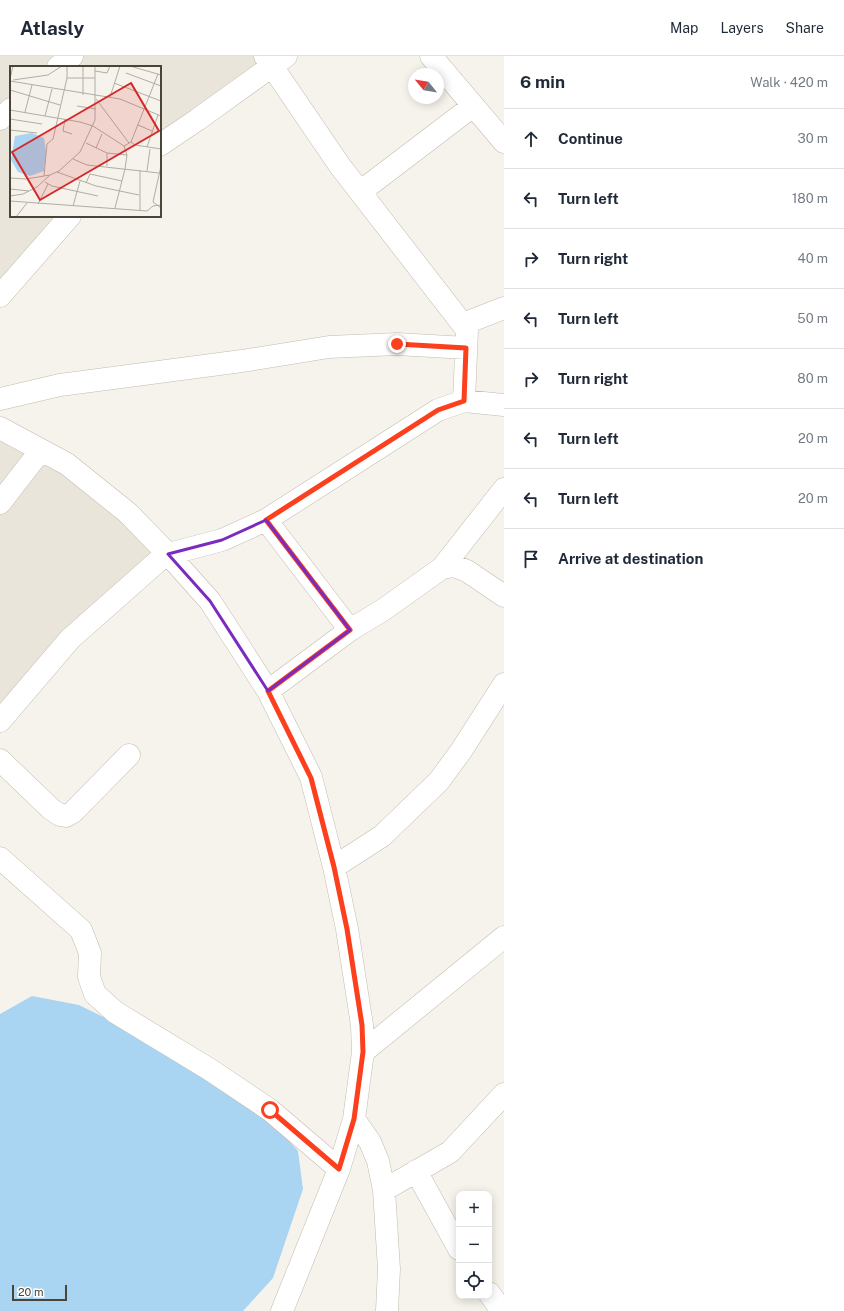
<!DOCTYPE html>
<meta charset="utf-8">
<style>
body{margin:0;font-family:"Public Sans",sans-serif;background:#f6f6f7;color:#1f2937}
.controls{position:absolute;right:12px;bottom:12px;display:grid;overflow:hidden;border-radius:8px;box-shadow:0 2px 10px #0003}
.controls button{width:36px;height:36px;display:grid;place-items:center;padding:0;border:0;border-bottom:1px solid #e0e1e3;background:#fff;color:#1f2937;font:20px sans-serif}
.compass{position:absolute;left:408px;top:12px;width:36px;height:36px;border-radius:50%;background:#fff;box-shadow:0 2px 10px #0003;rotate:300deg}
.scale{position:absolute;left:12px;bottom:10px;width:55px;box-sizing:border-box;padding-left:4px;border:2px solid #4b4439;border-top:0;font-size:11px;line-height:14px;white-space:nowrap;color:#4b4439;-webkit-text-stroke:3px #fff;paint-order:stroke}
.stop{position:absolute;width:12px;height:12px;margin:-9px;border:3px solid #fc3f1d;border-radius:50%;background:#fff}
.stop.end{background:#fc3f1d;border-color:#fff;box-shadow:0 1px 4px #0008}
.list{margin:0;padding:0;list-style:none}
h2{display:flex;justify-content:space-between;align-items:center;height:52px;margin:0;padding:0 16px;font-size:17px}
h2 small{font-size:13px;font-weight:400;color:#747a83}
.list li{display:grid;grid-template-columns:26px 1fr auto;gap:12px;align-items:center;box-sizing:border-box;height:60px;padding:0 16px;border-top:1px solid #e0e1e3}
.list b{display:block;font-size:15px;white-space:nowrap}
.list em{font-size:13px;font-style:normal;color:#747a83}
.icon{flex:none;width:22px;height:22px;fill:none;stroke:currentColor;stroke-width:2;stroke-linecap:round;stroke-linejoin:round}
.map{position:relative;flex:none;width:504px;height:1255px;overflow:hidden}
header{display:flex;align-items:center;gap:24px;box-sizing:border-box;height:56px;padding:0 20px;background:#fff;border-bottom:1px solid #e0e1e3}
header strong{font-size:19px}
nav{display:flex;gap:22px;margin-inline-start:auto;font-size:14px}
main{display:flex}
aside{flex:1;background:#fff}
.map>svg:first-child{display:block}
.residential{fill:#eae5da}
.water{fill:#a9d4f2}
.lines{fill:none;stroke-linecap:round;stroke-linejoin:round}
.minor-casing{stroke:#c2bbae;stroke-width:23}
.minor{stroke:#fff;stroke-width:22}
.route{stroke:#fc3f1d;stroke-width:5}
.marked{fill:none;stroke:#7b2cbf;stroke-width:3;stroke-linejoin:round}
.inset-road{fill:none;stroke:#b2ada4;stroke-width:1}
.view{fill:#d62828;fill-opacity:0.15;stroke:#d62828;stroke-width:2}
.inset-edge{fill:none;stroke:#4b4439;stroke-width:2}
</style>
<header>
<strong>Atlasly</strong>
<nav><a>Map</a><a>Layers</a><a>Share</a></nav>
</header>
<main>
<div class="map">
<svg width="504" height="1255" viewBox="0 0 504 1255">
<rect width="100%" height="100%" fill="#f6f3ec"/>
<path class="residential" d="M 0,0 L 259,0 L 265,8 L 160,83 L 160,11 L 11,11 L 11,160 L 59,160 L 0,228 Z
M 0,378 L 63,412 L 158,495 L 0,654 Z"/>
<path class="water" d="M 32,940 L 79,949 L 158,988 L 256,1049 L 298,1095 L 303,1133 L 273,1222 L 243,1255 L 0,1255 L 0,958 Z"/>
<g class="lines">
<g class="minor-casing">
<path id="minor" d="M 265,0 L 340,110 L 467,274 L 464,345
M 431,0 L 504,86
M 58,11 L 72,0
M 0,63 L 11,53
M 160,89 L 197,64 L 286,0
M 360,136 L 473,50
M 0,240 L 70,160
M 463,268 L 504,252
M 0,343 L 60,329 L 242,305 L 329,291 L 397,288 L 466,292
M 0,372 L 67,408 L 128,457 L 168,498 L 210,545 L 268,635 L 311,721 L 334,811 L 347,873 L 362,969 L 363,996 L 354,1063 L 339,1113 L 282,1255
M 0,447 L 41,394
M 266,464 L 350,574
M 442,512 L 504,433
M 268,635 L 350,574 L 383,554 L 442,512 L 454,510 L 467,515 L 504,540
M 0,665 L 70,583 L 165,499 L 222,484 L 266,464 L 438,354 L 464,345 L 504,349
M 0,704 L 51,753 L 60,759 L 66,760 L 73,756 L 129,699
M 0,802 L 81,874 L 90,897 L 89,921 L 95,938 L 115,956 L 209,1013 L 270,1054 L 339,1113
M 334,811 L 382,780 L 439,725 L 461,695 L 504,628
M 363,996 L 504,881
M 354,1063 L 370,1086 L 378,1105 L 384,1134 L 389,1213 L 387,1255
M 416,1115 L 459,1193
M 384,1134 L 450,1096 L 504,1038
M 489,1237 L 502,1255"/>
</g>
<use href="#minor" class="minor"/>
</g>
<g class="lines">
<path class="route" d="M 270,1054 L 339,1113 L 354,1063 L 363,996 L 362,969 L 347,873 L 334,811 L 311,722 L 268,635 L 350,574 L 266,464 L 438,354 L 464,345 L 466,292 L 397,288"/>
</g>
<path class="marked" d="M 266,464 L 350,574 L 268,635 L 210,545 L 168,498 L 222,484 Z"/>
<g transform="translate(10 10)">
<rect width="151" height="151" fill="#f6f3ec"/>
<path d="M 22,67 L 34,72 L 36,86 L 34,105 L 20,110 L 8,106 L 1,94 L 5,70 Z" fill="#a9d4f2"/>
<path class="inset-road" d="M 73,0 L 73,29M 120,0 L 151,9M 85,5 L 97,7 L 100,0M 116,7 L 151,20M 57,12 L 85,12M 0,13 L 3,0M 3,14 L 38,9 L 52,0M 0,15 L 110,33 L 151,50M 104,17 L 151,35M 0,24 L 50,39M 100,31 L 110,0M 86,33 L 119,77M 67,40 L 86,43M 0,44 L 70,56 L 83,60 L 114,80 L 117,89 L 115,103 L 105,142M 15,46 L 22,19M 35,50 L 42,23M 0,53 L 32,58M 55,53 L 53,65 L 62,68M 128,59 L 142,65M 0,64 L 27,67M 121,76 L 125,79 L 151,83M 76,77 L 97,87 L 97,100M 114,80 L 121,76 L 148,8M 137,81 L 148,49M 86,82 L 92,68M 97,87 L 117,89M 63,93 L 77,99 L 149,107M 151,100 L 143,136 L 151,142M 130,104 L 130,144M 137,105 L 140,83M 47,106 L 86,120 L 129,129M 34,110 L 37,78 L 43,73 L 57,12 L 57,0M 0,112 L 16,113 L 40,109 L 49,105 L 70,86 L 85,54 L 85,0M 35,116 L 42,120 L 88,130M 76,117 L 80,108 L 112,115M 0,123 L 19,125M 0,130 L 13,128 L 27,121 L 40,109M 0,135 L 137,145 L 143,140 L 151,139M 28,138 L 38,118M 63,140 L 70,115M 6,151 L 17,137"/>
<path class="view" d="M 121,17 L 149,65 L 30,134 L 2,86 Z"/>
<rect width="151" height="151" class="inset-edge"/>
</g>
</svg>
<div class="controls">
<button>+</button>
<button>−</button>
<button><svg class="icon" aria-label="locate" viewBox="0 0 24 24"><circle cx="12" cy="12" r="6"/><path d="M12 2v4M12 18v4M2 12h4M18 12h4"/></svg></button>
</div>
<svg class="compass" viewBox="-18 -18 36 36"><path d="M0-13l5 13h-10z" fill="#e53935"/><path d="M0 13l5-13h-10z" fill="#747a83"/></svg>
<div class="scale">20 m</div>
<div class="stop" style="left:270px;top:1054px"></div>
<div class="stop end" style="left:397px;top:288px"></div>
</div>
<aside>
<h2>6 min<small>Walk · 420 m</small></h2>
<ul class="list">
<li><svg class="icon" aria-label="ahead" viewBox="0 0 24 24"><path d="M12 20V5M6 11l6-6 6 6"/></svg><div><b>Continue</b></div><em>30 m</em></li>
<li><svg class="icon" aria-label="left" viewBox="0 0 24 24"><path d="M17 20v-9H6M10 6l-5 5 5 5"/></svg><div><b>Turn left</b></div><em>180 m</em></li>
<li><svg class="icon" aria-label="right" viewBox="0 0 24 24"><path d="M7 20v-9h11M14 6l5 5-5 5"/></svg><div><b>Turn right</b></div><em>40 m</em></li>
<li><svg class="icon" aria-label="left" viewBox="0 0 24 24"><path d="M17 20v-9H6M10 6l-5 5 5 5"/></svg><div><b>Turn left</b></div><em>50 m</em></li>
<li><svg class="icon" aria-label="right" viewBox="0 0 24 24"><path d="M7 20v-9h11M14 6l5 5-5 5"/></svg><div><b>Turn right</b></div><em>80 m</em></li>
<li><svg class="icon" aria-label="left" viewBox="0 0 24 24"><path d="M17 20v-9H6M10 6l-5 5 5 5"/></svg><div><b>Turn left</b></div><em>20 m</em></li>
<li><svg class="icon" aria-label="left" viewBox="0 0 24 24"><path d="M17 20v-9H6M10 6l-5 5 5 5"/></svg><div><b>Turn left</b></div><em>20 m</em></li>
<li><svg class="icon" aria-label="arrive" viewBox="0 0 24 24"><path d="M6 21V4h12l-3 4 3 4H6"/></svg><div><b>Arrive at destination</b></div></li>
</ul>
</aside>
</main>
